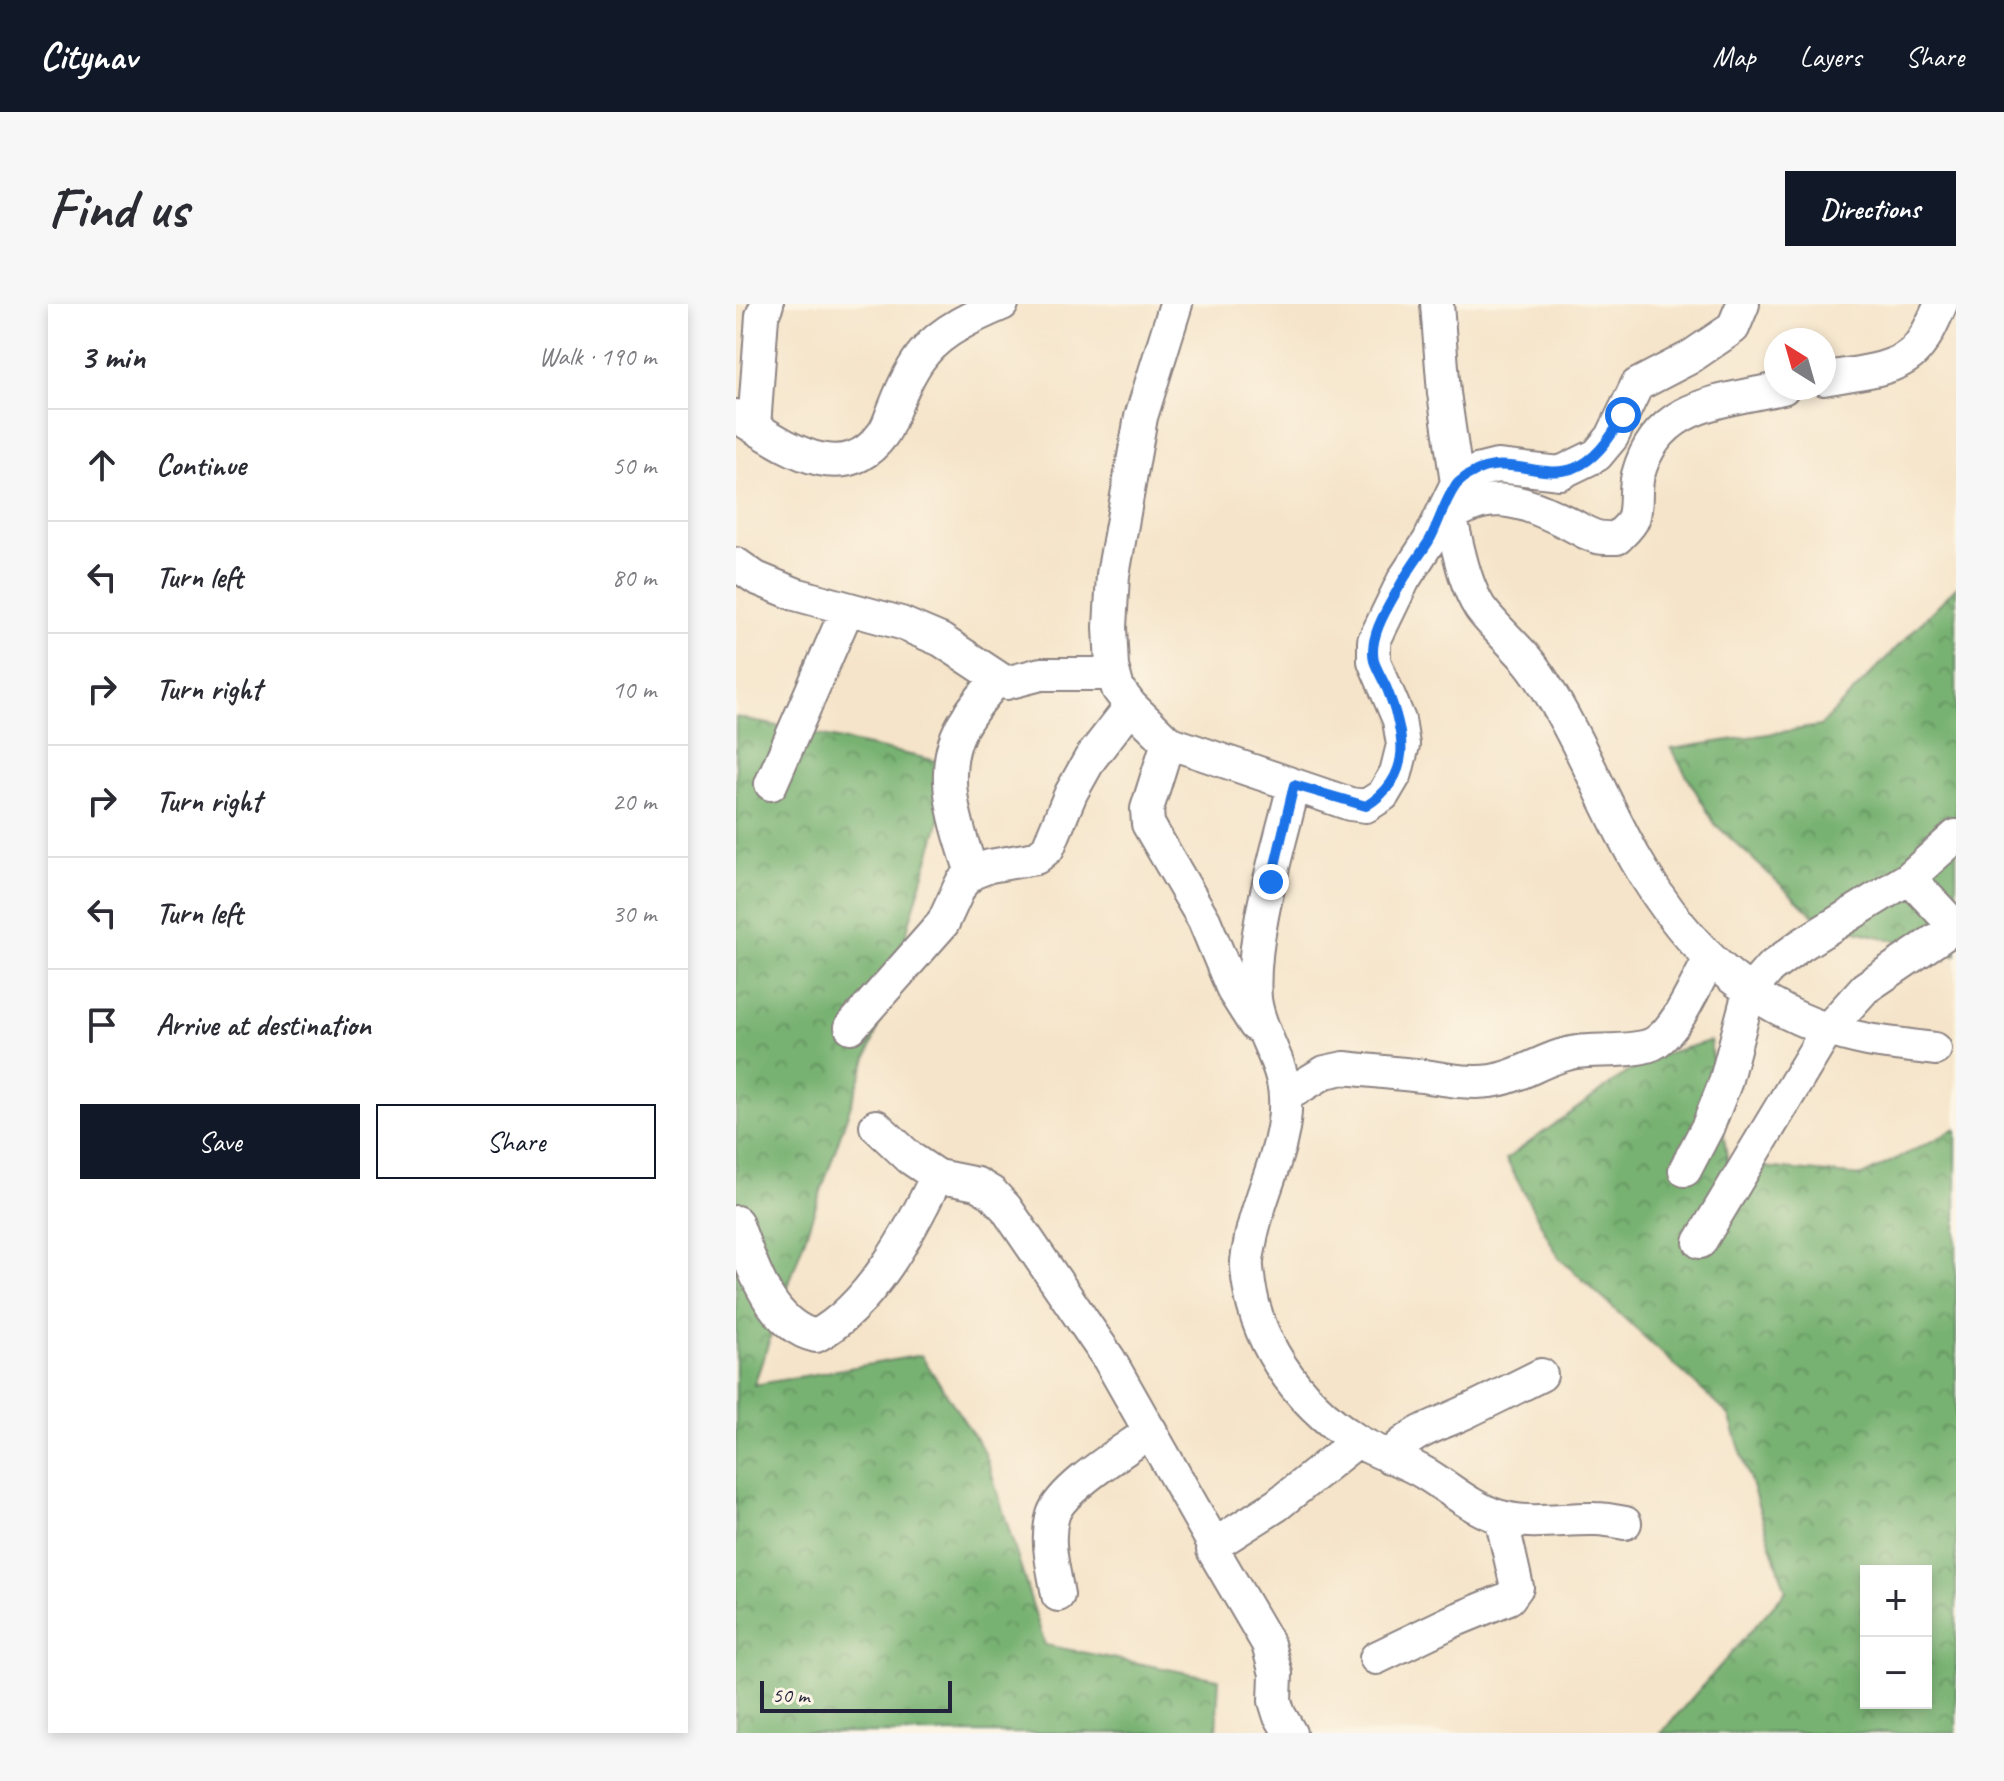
<!DOCTYPE html>
<meta charset="utf-8">
<style>
body{margin:0;font-family:Caveat,sans-serif;background:#f7f7f7;color:#2b2b33}
.controls{position:absolute;right:24px;bottom:24px;display:grid;overflow:hidden;border-radius:0px;box-shadow:0 4px 12px #0003}
.controls button{width:72px;height:72px;display:grid;place-items:center;padding:0;border:0;border-bottom:2px solid #e1e1e2;background:#fff;color:#2b2b33;font:40px sans-serif}
.compass{position:absolute;left:1028px;top:24px;width:72px;height:72px;border-radius:50%;background:#fff;box-shadow:0 4px 12px #0003;rotate:323deg}
.scale{position:absolute;left:24px;bottom:20px;width:192px;box-sizing:border-box;padding-left:8px;border:4px solid #22223b;border-top:0;font-size:22px;line-height:28px;white-space:nowrap;color:#22223b;-webkit-text-stroke:6px #fcf5e5;paint-order:stroke}
.stop{position:absolute;width:24px;height:24px;margin:-18px;border:6px solid #1a73e8;border-radius:50%;background:#fff}
.stop.end{background:#1a73e8;border-color:#fff;box-shadow:0 2px 8px #0008}
.list{margin:0;padding:0;list-style:none}
h2{display:flex;justify-content:space-between;align-items:center;height:104px;margin:0;padding:0 32px;font-size:34px}
h2 small{font-size:26px;font-weight:400;color:#7c7c81}
.list li{display:grid;grid-template-columns:52px 1fr auto;gap:24px;align-items:center;box-sizing:border-box;height:112px;padding:0 32px;border-top:2px solid #e1e1e2}
.list b{display:block;font-size:30px;white-space:nowrap}
.list em{font-size:26px;font-style:normal;color:#7c7c81}
.actions{display:flex;gap:16px;padding:24px 32px}
.actions a{flex:1;padding:18px 0;border:2px solid #111827;border-radius:0px;text-align:center;font-size:28px;color:#111827}
.actions .main{background:#111827;color:#fff}
.icon{flex:none;width:44px;height:44px;fill:none;stroke:currentColor;stroke-width:2;stroke-linecap:round;stroke-linejoin:round}
.map{position:relative;flex:none;width:1220px;height:1429px;overflow:hidden;border-radius:0px}
header{display:flex;align-items:center;gap:48px;box-sizing:border-box;height:112px;padding:0 40px;background:#111827;color:#fff}
header strong{font-size:38px}
nav{display:flex;gap:44px;margin-inline-start:auto;font-size:28px}
.intro{display:flex;align-items:center;justify-content:space-between;box-sizing:border-box;height:192px;padding:0 48px}
h1{margin:0;font-size:56px}
.button{padding:20px 36px;border-radius:0px;background:#111827;color:#fff;font-size:28px;font-weight:700}
main{display:flex;gap:48px;padding:0 48px}
aside{flex:1;background:#fff;border-radius:0px;box-shadow:0 4px 12px #0003}
.map>svg:first-child{display:block}
.forest{fill:url(#forest-crowns);stroke:#4d6a56;stroke-width:2;fill-rule:evenodd}
.lines{fill:none;stroke-linecap:round;stroke-linejoin:round}
.minor-casing{stroke:#8c8382;stroke-width:36}
.minor{stroke:#fff;stroke-width:32}
.route{stroke:#1a73e8;stroke-width:10}
</style>
<header>
<strong>Citynav</strong>
<nav><a>Map</a><a>Layers</a><a>Share</a></nav>
</header>
<div class="intro"><h1>Find us</h1><a class="button">Directions</a></div>
<main>
<aside>
<h2>3 min<small>Walk · 190 m</small></h2>
<ul class="list">
<li><svg class="icon" aria-label="ahead" viewBox="0 0 24 24"><path d="M12 20V5M6 11l6-6 6 6"/></svg><div><b>Continue</b></div><em>50 m</em></li>
<li><svg class="icon" aria-label="left" viewBox="0 0 24 24"><path d="M17 20v-9H6M10 6l-5 5 5 5"/></svg><div><b>Turn left</b></div><em>80 m</em></li>
<li><svg class="icon" aria-label="right" viewBox="0 0 24 24"><path d="M7 20v-9h11M14 6l5 5-5 5"/></svg><div><b>Turn right</b></div><em>10 m</em></li>
<li><svg class="icon" aria-label="right" viewBox="0 0 24 24"><path d="M7 20v-9h11M14 6l5 5-5 5"/></svg><div><b>Turn right</b></div><em>20 m</em></li>
<li><svg class="icon" aria-label="left" viewBox="0 0 24 24"><path d="M17 20v-9H6M10 6l-5 5 5 5"/></svg><div><b>Turn left</b></div><em>30 m</em></li>
<li><svg class="icon" aria-label="arrive" viewBox="0 0 24 24"><path d="M6 21V4h12l-3 4 3 4H6"/></svg><div><b>Arrive at destination</b></div></li>
</ul>
<div class="actions"><a class="main">Save</a><a>Share</a></div>
</aside>
<div class="map">
<svg width="1220" height="1429" viewBox="0 0 1220 1429">
<defs>
<pattern id="forest-crowns" width="20" height="18" patternUnits="userSpaceOnUse" patternTransform="scale(2)"><rect width="20" height="18" fill="#78b272"/><path d="M2 6a3 3 0 1 1 6 0M12 15a3 3 0 1 1 6 0" fill="none" stroke="#62905f"/></pattern>
</defs>
<rect width="100%" height="100%" fill="#fcf5e5"/>
<filter id="ink" filterUnits="userSpaceOnUse"><feTurbulence type="fractalNoise" baseFrequency=".0125" numOctaves="2"/><feDisplacementMap in="SourceGraphic" scale="16" xChannelSelector="R" yChannelSelector="G"/><feConvolveMatrix kernelMatrix="1 2 1 2 8 2 1 2 1" color-interpolation-filters="sRGB"/></filter>
<filter id="wash" filterUnits="userSpaceOnUse"><feTurbulence type="fractalNoise" baseFrequency=".006" numOctaves="4" result="noise"/><feDisplacementMap in="SourceGraphic" scale="32" xChannelSelector="R" yChannelSelector="G"/><feGaussianBlur stdDeviation="1.8" result="paint"/><feColorMatrix in="noise" values="0 0 0 0 0 0 0 0 0 0 0 0 0 0 0 0 0 1.4 0 .05"/><feComposite in="paint" operator="in"/></filter>
<g filter="url(#wash)">
<rect width="100%" height="100%" fill="#f5e4c9"/>
<path class="forest" d="M 1220,283 L 1220,651 L 1086,619 L 979,520 L 935,445 L 1084,422 Z
M 0,413 L 220,461 L 148,705 L 18,1081 L 185,1051 L 249,1149 L 309,1341 L 483,1375 L 480,1429 L 0,1429 Z
M 974,737 L 992,860 L 1126,872 L 1220,825 L 1220,1429 L 925,1429 L 1050,1287 L 993,1111 L 823,954 L 770,855 L 910,755 ZM 1130,1267 L 1190,1267 L 1190,1399 L 1130,1399 Z"/>
</g>
<g filter="url(#ink)">
<g class="lines">
<g class="minor-casing">
<path id="minor" d="M 440,0 L 405,113 L 377,271 L 374,323 L 376,363 L 382,385 L 395,402 L 432,438 L 614,500 L 630,502 L 647,491 L 660,469 L 667,441 L 663,416 L 638,357 L 638,337 L 668,275 L 693,237 L 721,179 L 741,167 L 761,162 L 824,169 L 861,151 L 876,133 L 901,81 L 953,54 L 997,24 L 1007,0
M 701,0 L 708,89 L 721,179
M 1088,75 C 1114,69 1154,68 1175,50 C 1189,38 1197,17 1205,0
M 0,112 C 44,138 104,187 146,131 C 152,124 155,112 159,103 C 166,85 176,63 188,49 C 206,26 240,11 266,0
M 18,123 L 26,12 L 31,0
M 714,211 C 722,242 727,277 744,304 C 758,323 778,340 793,358 C 802,369 810,382 817,394 C 848,446 870,503 900,556 C 953,649 1024,715 1132,736 C 1154,740 1177,742 1199,745
M 701,223 C 749,182 781,194 834,220 C 855,231 857,235 881,234 C 886,229 895,221 897,215 C 902,202 898,185 902,171 C 921,99 984,98 1047,84
M 0,260 L 20,274 L 59,290 L 165,319 L 205,336 L 270,379 L 305,370 L 378,370
M 432,438 L 411,505 L 412,520 L 468,616 L 498,688 L 519,721
M 35,480 L 111,306
M 558,481 C 543,544 514,632 519,695 C 523,729 548,759 549,793 C 552,841 524,887 515,934 C 514,943 510,954 511,963 C 516,1035 560,1097 620,1136 C 642,1150 668,1156 690,1170 C 715,1185 740,1208 769,1214 C 799,1221 829,1214 859,1215 C 869,1215 879,1217 889,1219
M 236,569 C 220,519 198,462 231,414 C 240,400 251,387 262,374
M 115,723 L 207,619 L 225,580 L 236,569 L 254,562 L 300,554 L 312,544 L 335,489 L 354,455 L 395,402
M 549,792 L 589,768 L 608,764 C 634,767 661,769 687,772 C 709,775 732,780 755,777 C 786,773 810,752 841,748 C 862,745 904,749 920,738 C 943,722 959,681 973,657
M 140,822 L 174,854 L 201,872 L 241,880 L 256,889 L 270,904 L 373,1055 L 479,1242
M 949,866 L 972,822 L 989,779 L 1013,688 L 1034,664 L 1065,641 L 1173,574 L 1220,532
M 0,918 C 15,958 32,1021 80,1032 C 135,1002 175,926 201,872
M 964,938 L 1092,725 L 1129,684 L 1213,627 L 1215,622 L 1212,615 L 1173,574
M 653,1153 C 677,1126 701,1122 732,1107 C 757,1095 781,1083 805,1071
M 322,1291 C 318,1266 309,1237 317,1211 C 325,1184 391,1145 415,1127
M 640,1354 L 717,1317 L 773,1294 L 781,1283 L 765,1213
M 554,1429 L 543,1410 L 539,1397 L 540,1370 L 532,1340 L 477,1246 L 486,1236 L 541,1201 L 621,1137"/>
</g>
<use href="#minor" class="minor"/>
</g>
</g>
<g class="lines" filter="url(#ink)">
<path class="route" d="M 535,578 L 558,481 L 630,502 C 678,472 669,430 651,385 C 647,376 641,366 638,357 C 632,331 654,300 666,278 C 674,264 684,251 693,237 C 702,222 711,189 723,178 C 781,127 830,221 887,111"/>
</g>
</svg>
<div class="controls">
<button>+</button>
<button>−</button>
</div>
<svg class="compass" viewBox="-18 -18 36 36"><path d="M0-13l5 13h-10z" fill="#e53935"/><path d="M0 13l5-13h-10z" fill="#7c7c81"/></svg>
<div class="scale">50 m</div>
<div class="stop" style="left:887px;top:111px"></div>
<div class="stop end" style="left:535px;top:578px"></div>
</div>
</main>
